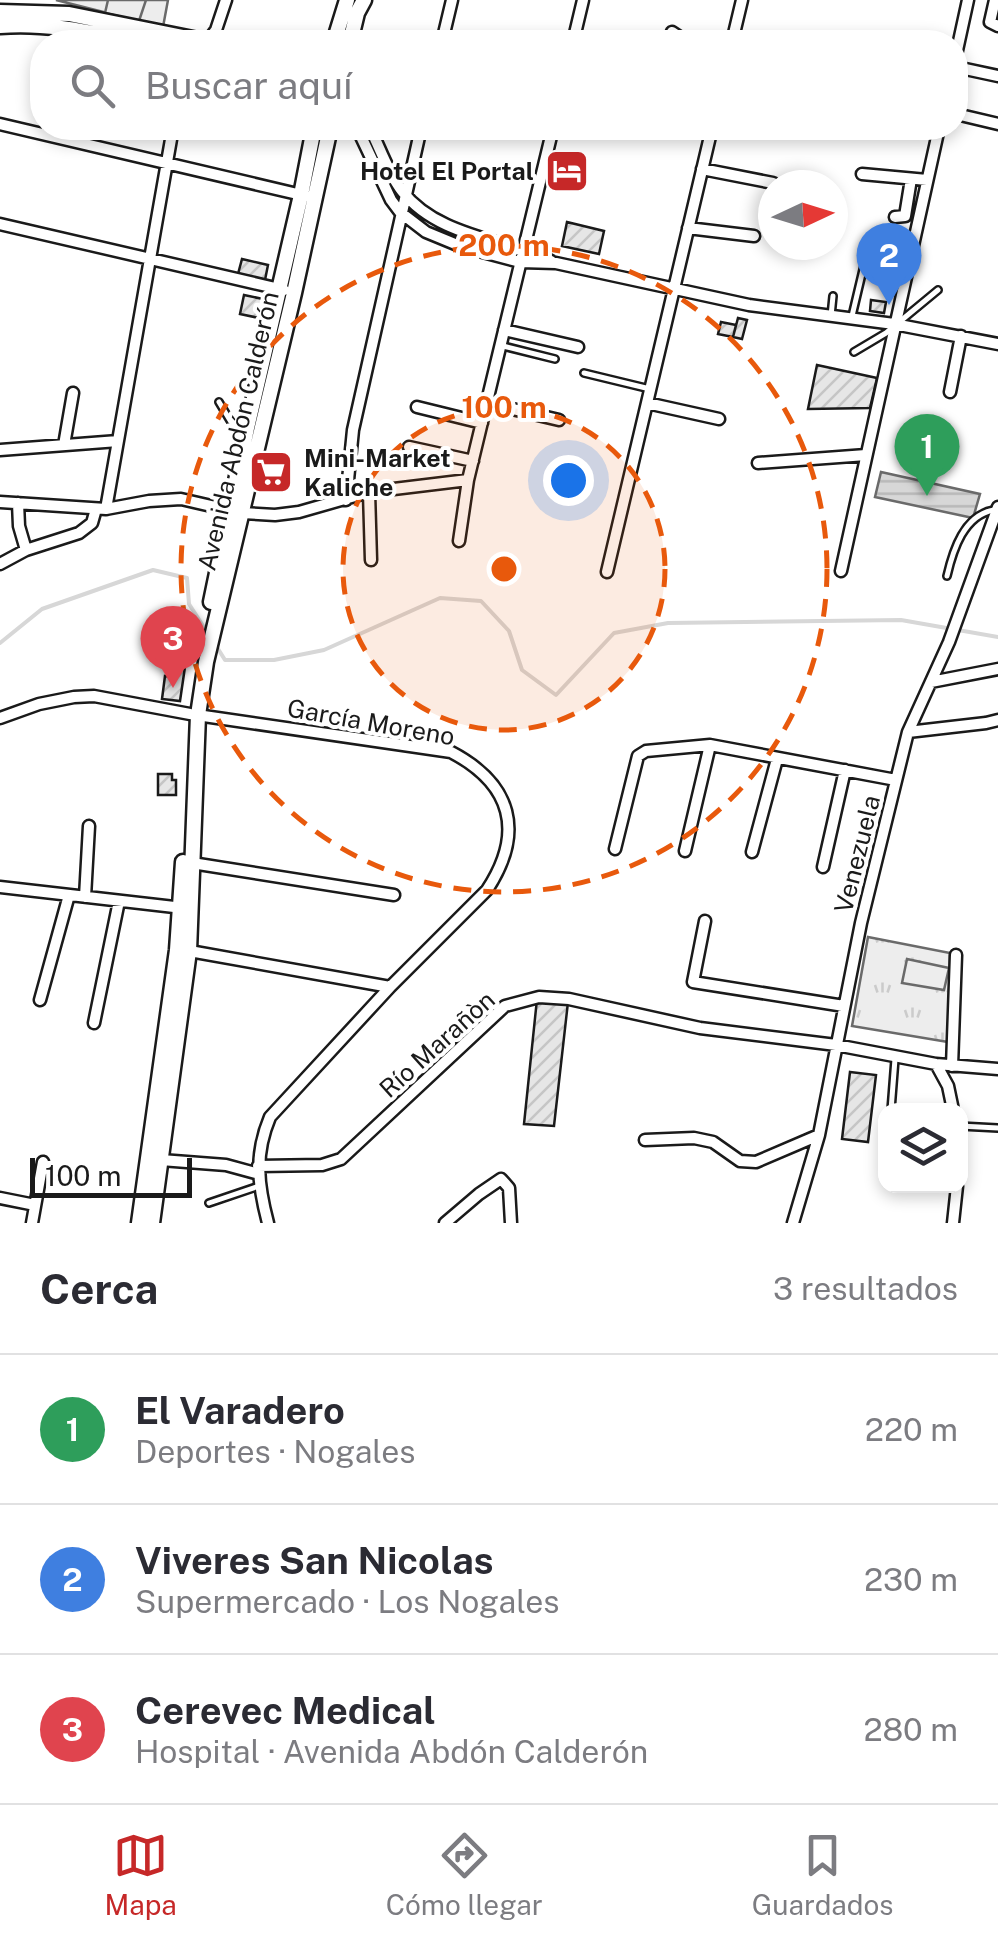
<!DOCTYPE html>
<html lang="es">
<meta charset="utf-8">
<style>
body{margin:0;font-family:"Public Sans",sans-serif;background:#f2f2f3;color:#2b2b33}
.controls{position:absolute;right:30px;bottom:30px;display:grid;overflow:hidden;border-radius:20px;box-shadow:0 5px 15px #0003}
.controls button{width:90px;height:90px;display:grid;place-items:center;padding:0;border:0;border-bottom:2px solid #e1e1e2;background:#fff;color:#2b2b33;font:50px sans-serif}
.compass{position:absolute;left:758px;top:170px;width:90px;height:90px;border-radius:50%;background:#fff;box-shadow:0 5px 15px #0003;rotate:86deg}
.scale{position:absolute;left:30px;bottom:25px;width:162px;box-sizing:border-box;padding-left:10px;border:5px solid #1a1a1a;border-top:0;font-size:28px;line-height:35px;white-space:nowrap;color:#1a1a1a;-webkit-text-stroke:8px #fff;paint-order:stroke}
.you{position:absolute;left:568px;top:480px;width:35px;height:35px;margin:-25px;border:8px solid #fff;border-radius:50%;background:#1a73e8;box-shadow:0 0 0 15px #1a73e833}
.badge{display:grid;place-items:center;width:65px;height:65px;border-radius:50%;background:#c62828;color:#fff;font-size:32px;font-weight:700}
.pin{position:absolute;translate:-50% -82px;filter:drop-shadow(0 2px 5px #0008)}
.pin::after{content:'';position:absolute;top:52px;width:35px;height:30px;background:inherit;clip-path:polygon(0 0,100% 0,50% 100%)}
.list{margin:0;padding:0;list-style:none}
h2{display:flex;justify-content:space-between;align-items:center;height:130px;margin:0;padding:0 40px;font-size:42px}
h2 small{font-size:32px;font-weight:400;color:#7c7c81}
.list li{display:grid;grid-template-columns:65px 1fr auto;gap:30px;align-items:center;box-sizing:border-box;height:150px;padding:0 40px;border-top:2px solid #e1e1e2}
.list b{display:block;font-size:38px;white-space:nowrap}
.list p{margin:0;font-size:32px;white-space:nowrap;color:#7c7c81}
.list em{font-size:32px;font-style:normal;color:#7c7c81}
.icon{flex:none;width:55px;height:55px;fill:none;stroke:currentColor;stroke-width:2;stroke-linecap:round;stroke-linejoin:round}
.map{position:relative;flex:none;width:998px;height:1223px;overflow:hidden}
.search{position:absolute;background:#fff;box-shadow:0 5px 15px #0003;left:30px;right:30px;top:30px;height:110px;display:flex;align-items:center;gap:25px;box-sizing:border-box;padding:0 35px;border-radius:40px;color:#7c7c81;font-size:38px}
.sheet{height:580px;background:#fff}
nav{display:flex;justify-content:space-around;align-items:center;box-sizing:border-box;height:140px;border-top:2px solid #e1e1e2;background:#fff;font-size:28px;color:#7c7c81}
nav a{display:grid;justify-items:center;gap:5px}
nav .on{color:#c62828}
.map>svg:first-child{display:block}
.grass{fill:url(#grass-tufts);stroke:#6a6a6a;stroke-width:2.5}
.pitch{fill:#ededed;stroke:#6a6a6a;stroke-width:2.5}
.water{fill:url(#water-rules);stroke:#6a6a6a;stroke-width:2.5}
.lines{fill:none;stroke-linecap:round;stroke-linejoin:round}
.stream{stroke:#d7d7d7;stroke-width:4}
.building{fill:url(#building-hatch);stroke:#1a1a1a;stroke-width:2.5}
.lane-casing{stroke:#1a1a1a;stroke-width:10}
.street-casing{stroke:#1a1a1a;stroke-width:15}
.secondary-casing{stroke:#1a1a1a;stroke-width:19}
.lane{stroke:#fff;stroke-width:5}
.street{stroke:#fff;stroke-width:10}
.secondary{stroke:#fff;stroke-width:14}
.ring{fill:none;stroke:#e8590c;stroke-width:5;stroke-dasharray:18 12}
.labels{text-anchor:middle;dominant-baseline:central;stroke-width:8;stroke-linejoin:round;paint-order:stroke}
.poi-label{font-size:25px;font-weight:bold;fill:#1a1a1a;stroke:#fff;text-anchor:end}
.street-label{font-size:25px;fill:#1a1a1a;stroke:#fff}
.centre{fill:#e8590c;stroke:#fff;stroke-width:5}
.ring-label{font-size:30px;text-anchor:middle;font-weight:bold;fill:#e8590c;stroke:#fff;stroke-width:8;stroke-linejoin:round;paint-order:stroke}
</style>
<div class="map">
<svg width="998" height="1223" viewBox="0 0 998 1223">
<defs>
<pattern id="grass-tufts" width="24" height="20" patternUnits="userSpaceOnUse" patternTransform="scale(2.5)"><rect width="24" height="20" fill="#ededed"/><path d="M3 7l-1-3M5 7V3M7 7l1-3M15 17l-1-3M17 17v-4M19 17l1-3" fill="none" stroke="#cbcbcb"/></pattern>
<pattern id="water-rules" width="6" height="5" patternUnits="userSpaceOnUse" patternTransform="scale(2.5)"><rect width="6" height="5" fill="#d7d7d7"/><path d="M0 2.5h6" fill="none" stroke="#b8b8b8"/></pattern>
<pattern id="building-hatch" width="6" height="6" patternUnits="userSpaceOnUse" patternTransform="scale(2.5)"><rect width="6" height="6" fill="#e6e6e6"/><path d="M-1 1l2-2M0 6l6-6M5 7l2-2" fill="none" stroke="#c5c5c5"/></pattern>
</defs>
<rect width="100%" height="100%" fill="#fff"/>
<path class="grass" d="M 56,0 L 168,0 L 163,27 Z
M 868,937 L 950,953 L 948,1042 L 852,1026 Z"/>
<path class="pitch" d="M 108,0 L 146,0 L 139,21 L 105,13 Z
M 907,959 L 949,968 L 944,990 L 902,983 Z"/>
<path class="water" d="M 881,472 L 980,494 L 973,518 L 875,497 Z"/>
<g class="lines">
<path class="stream" d="M 0,643 L 42,609 L 153,570 L 187,578 L 189,604 L 207,632
M 215,644 L 225,660 L 274,660 L 324,650 L 440,598 L 481,601 L 509,631 L 522,670 L 556,695 L 614,633 L 668,623 L 901,620 L 998,637"/>
</g>
<path class="building" d="M 560,160 L 578,165 L 574,182 L 555,178 Z
M 567,222 L 604,231 L 599,254 L 562,246 Z
M 242,259 L 268,265 L 265,280 L 238,274 Z
M 244,295 L 263,299 L 259,318 L 240,314 Z
M 871,300 L 886,302 L 884,313 L 870,311 Z
M 738,318 L 747,320 L 742,339 L 733,337 Z
M 721,322 L 736,325 L 733,337 L 718,334 Z
M 817,365 L 877,378 L 870,408 L 808,409 Z
M 266,463 L 278,465 L 276,481 L 264,479 Z
M 175,658 L 186,660 L 180,701 L 162,699 L 165,676 L 173,677 Z
M 158,774 L 172,774 L 172,780 L 176,780 L 176,795 L 158,795 Z
M 537,999 L 568,1002 L 554,1126 L 524,1124 Z
M 850,1072 L 876,1075 L 868,1142 L 842,1139 Z"/>
<g class="lines">
<g class="lane-casing">
<path id="lane" d="M 831,316 L 833,296
M 852,316 L 871,236
M 503,346 L 555,359
M 854,352 L 886,333 L 938,290
M 584,373 L 650,389
M 219,402 L 231,422 L 244,428
M 947,576 C 953,550 964,515 994,510
M 891,1110 L 895,1059
M 960,1126 L 998,1128
M 209,1203 L 259,1186"/>
</g>
<g class="street-casing">
<path id="street" d="M 995,0 L 990,22 L 998,26
M 672,32 L 687,42
M 207,42 L 216,30 L 226,0
M 442,42 L 452,0
M 573,42 L 583,0
M 732,42 L 742,0
M 956,55 L 968,0
M 956,67 L 998,76
M 956,114 L 998,124
M 0,124 L 306,196
M 357,128 L 391,200 L 400,212 L 426,232 L 460,246 L 520,262 L 556,263 L 749,305 L 894,324 L 998,344
M 370,128 C 380,148 388,173 402,191 C 437,236 502,239 551,261
M 702,169 L 773,183
M 862,174 L 927,180
M 895,217 L 905,216 L 911,179
M 0,224 L 284,290
M 688,228 L 754,236
M 504,330 L 578,347
M 950,392 L 961,336
M 487,403 L 559,420
M 647,403 L 719,419
M 417,407 L 482,423
M 64,445 L 73,393
M 409,447 L 473,461
M 0,450 L 118,441
M 758,463 L 866,455
M 369,492 L 371,560
M 346,500 L 353,430 L 421,128
M 0,502 L 106,509 L 149,501 L 181,499 L 242,513 L 275,515 L 299,512 L 369,492 L 468,480
M 18,503 L 19,526 L 26,550
M 106,509 L 173,128
M 459,541 L 468,480 L 553,128
M 0,564 L 26,550 L 79,533 L 92,523 L 96,509
M 841,571 L 939,128
M 607,572 L 712,128
M 931,682 L 998,669
M 0,718 L 39,704 L 74,697 L 94,696 L 190,714 L 451,752 C 512,784 525,832 487,890 L 390,987 L 270,1117 C 254,1155 258,1185 268,1223
M 908,732 L 986,723 L 998,720
M 615,849 L 638,756 L 646,751 L 710,745 L 896,780
M 685,851 L 710,745
M 752,852 L 777,759
M 192,863 L 394,895
M 823,867 L 845,770
M 0,887 L 183,908
M 85,897 L 89,826
M 705,921 L 693,982 L 844,1006
M 184,950 L 390,987
M 40,1000 L 69,895
M 94,1023 L 119,901
M 936,1064 L 948,1086 L 953,1110
M 952,1066 L 956,955
M 645,1140 L 694,1138 L 713,1142 L 740,1161 L 756,1162 L 819,1135
M 161,1160 L 226,1165 L 259,1174
M 258,1166 L 322,1165 L 341,1159 L 505,1006 L 539,997 L 569,999 L 700,1028 L 836,1045 L 936,1064 L 998,1069
M 0,1198 L 35,1205
M 32,1223 L 43,1162
M 445,1223 L 479,1194 L 501,1179 L 509,1188 L 511,1223
M 793,1223 L 819,1135 L 861,923 L 908,732 L 949,642 L 998,507
M 953,1223 L 957,1186"/>
</g>
<g class="secondary-casing">
<path id="secondary" d="M 0,12 L 69,14 L 208,42
M 0,26 C 48,22 93,33 140,42
M 334,42 L 347,0
M 350,42 L 357,13 L 364,0
M 211,602 L 247,428 L 301,195 L 314,128
M 139,1223 L 177,950 L 183,862
M 152,1223 L 189,951 L 198,715 L 206,662 L 294,293 L 330,128"/>
</g>
<use href="#lane" class="lane"/>
<use href="#street" class="street"/>
<use href="#secondary" class="secondary"/>
</g>
<circle cx="504" cy="569" r="161" fill="#e8590c" fill-opacity=".12"/>
<g class="ring">
<circle cx="504" cy="569" r="161"/>
<circle cx="504" cy="569" r="323"/>
</g>
<defs>
<g id="hotel-square" transform="scale(2.25)"><rect x="-9" y="-9" width="18" height="18" rx="4" fill="#c62828" stroke="#fff"/><path d="M-6-4.5h1.5V1H6V5H4.5V3h-9V5H-6ZM-4 0a1.8 1.8 0 1 1 3.6 0ZM.5 0V-2.5h3Q6-2.5 6 0Z" fill="#fff"/></g>
<g id="supermarket-square" transform="scale(2.25)"><rect x="-9" y="-9" width="18" height="18" rx="4" fill="#c62828" stroke="#fff"/><path d="M-6-5.5h2.5l.6 2H6L4.5 2H-2.5L-4.4-4H-6ZM-1.5 3.2a1.3 1.3 0 1 0 .1 0ZM3 3.2a1.3 1.3 0 1 0 .1 0Z" fill="#fff"/></g>
</defs>
<g fill-rule="evenodd">
<use href="#hotel-square" x="567" y="171"/>
<use href="#supermarket-square" x="271" y="472"/>
</g>
<g class="labels">
<g class="poi-label">
<text x="534" y="171">Hotel El Portal</text>
<text x="304" y="458" text-anchor="start">Mini-Market<tspan x="304" dy="29">Kaliche</tspan></text>
</g>
<g class="street-label">
<text transform="translate(238 431) rotate(-77)">Avenida Abdón Calderón</text>
<text transform="translate(371 722) rotate(10)">García Moreno</text>
<text transform="translate(857 854) rotate(-76)">Venezuela</text>
<text transform="translate(437 1044) rotate(-42)">Río Marañòn</text>
</g>
</g>
<circle cx="504" cy="569" r="15" class="centre"/>
<g class="ring-label">
<text x="504" y="256">200 m</text>
<text x="504" y="418">100 m</text>
</g>
</svg>
<div class="controls">
<button><svg class="icon" aria-label="layers" viewBox="0 0 24 24"><path d="M12 4l9 5-9 5-9-5zM3 14l9 5 9-5"/></svg></button>
</div>
<svg class="compass" viewBox="-18 -18 36 36"><path d="M0-13l5 13h-10z" fill="#e53935"/><path d="M0 13l5-13h-10z" fill="#7c7c81"/></svg>
<div class="scale">100 m</div>
<div class="you"></div>
<div class="pin badge" style="left:927px;top:496px;background:#2e9e5b">1</div>
<div class="pin badge" style="left:889px;top:305px;background:#3f7fe0">2</div>
<div class="pin badge" style="left:173px;top:688px;background:#e0444e">3</div>
<div class="search"><svg class="icon" aria-label="search" viewBox="0 0 24 24"><circle cx="10" cy="10" r="6"/><path d="M15 15l6 6"/></svg>Buscar aquí</div>
</div>
<section class="sheet">
<h2>Cerca<small>3 resultados</small></h2>
<ul class="list">
<li><span class="badge" style="background:#2e9e5b">1</span><div><b>El Varadero</b><p>Deportes · Nogales</p></div><em>220 m</em></li>
<li><span class="badge" style="background:#3f7fe0">2</span><div><b>Viveres San Nicolas</b><p>Supermercado · Los Nogales</p></div><em>230 m</em></li>
<li><span class="badge" style="background:#e0444e">3</span><div><b>Cerevec Medical</b><p>Hospital · Avenida Abdón Calderón</p></div><em>280 m</em></li>
</ul>
</section>
<nav>
<a class="on"><svg class="icon" aria-label="map" viewBox="0 0 24 24"><path d="M3 6l6-2 6 2 6-2v14l-6 2-6-2-6 2zM9 4v14M15 6v14"/></svg>Mapa</a>
<a><svg class="icon" aria-label="directions" viewBox="0 0 24 24"><path d="M12 3l9 9-9 9-9-9zM9 14v-3h6M13 9l2 2-2 2"/></svg>Cómo llegar</a>
<a><svg class="icon" aria-label="saved" viewBox="0 0 24 24"><path d="M7 4h10v16l-5-4-5 4z"/></svg>Guardados</a>
</nav>
